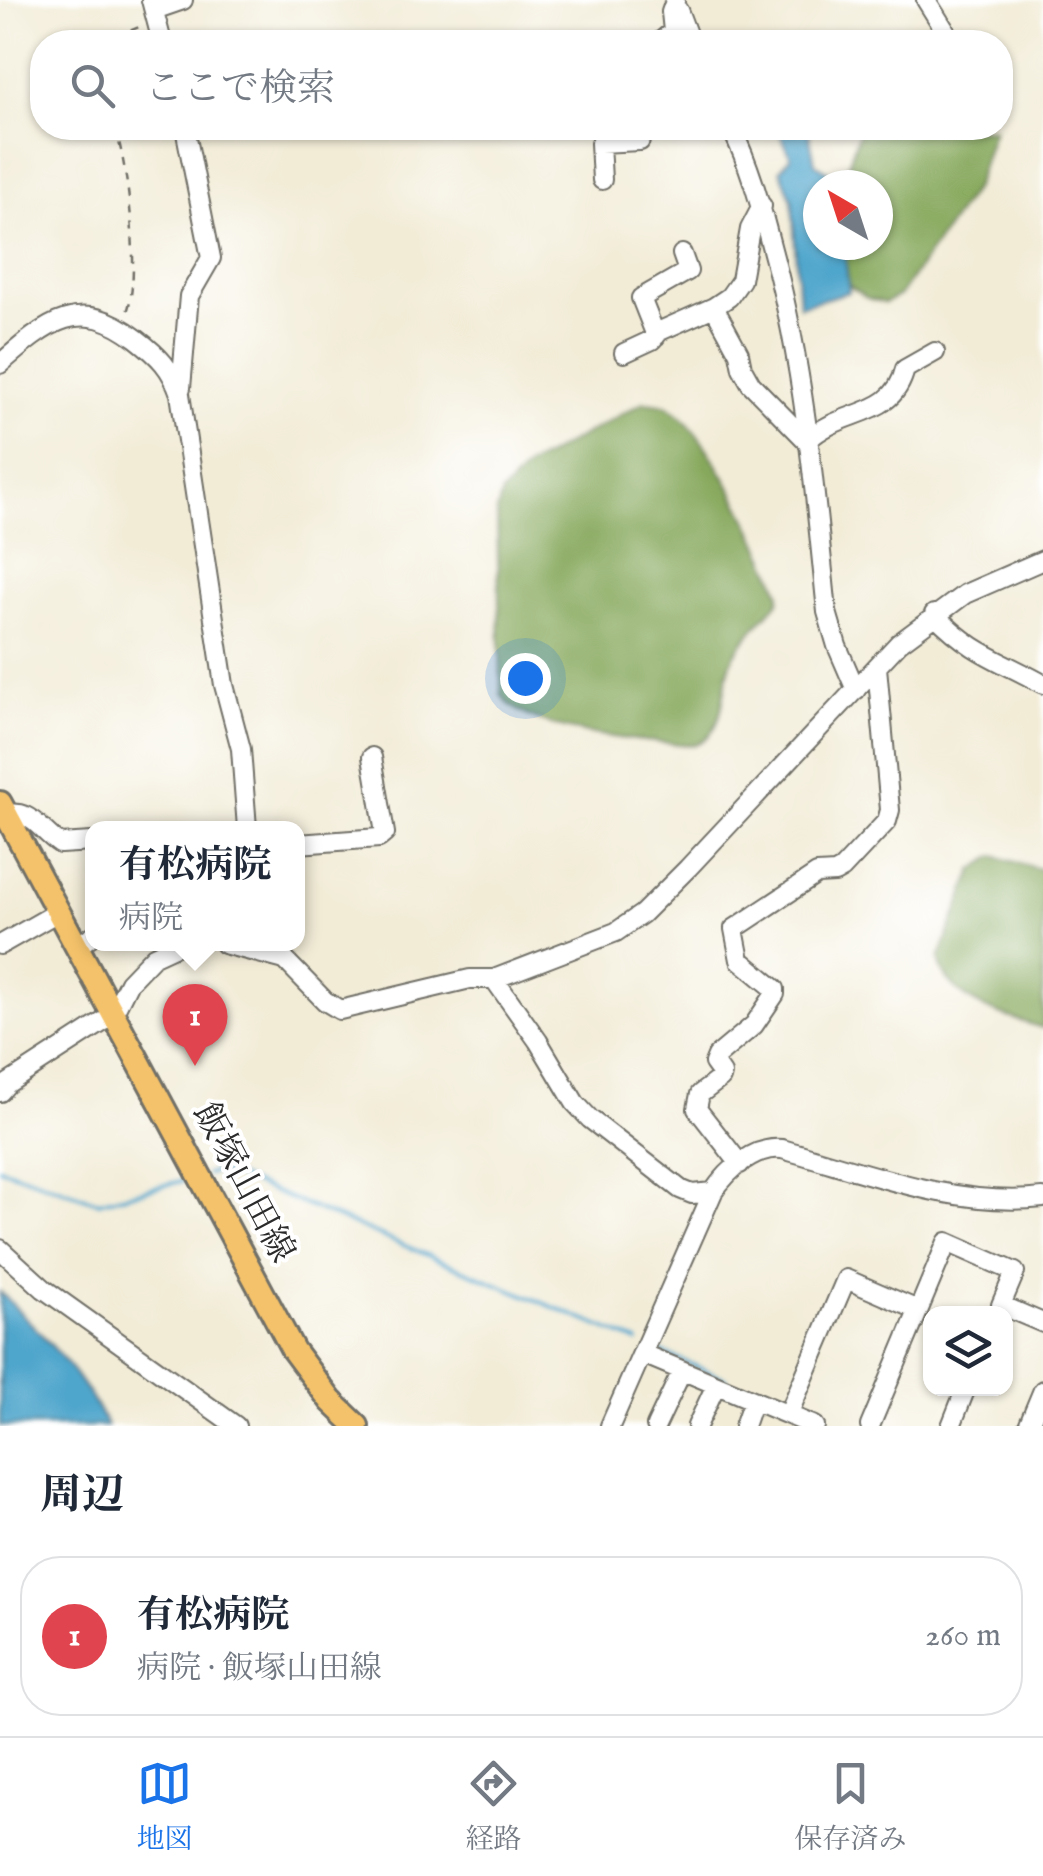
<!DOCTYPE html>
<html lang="ja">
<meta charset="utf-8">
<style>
body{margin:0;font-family:"IM FELL English","Noto Serif JP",serif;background:#f6f6f7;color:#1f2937}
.controls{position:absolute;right:30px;bottom:30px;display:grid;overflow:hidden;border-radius:20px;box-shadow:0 2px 8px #0004}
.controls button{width:90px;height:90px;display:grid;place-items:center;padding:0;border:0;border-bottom:2px solid #e0e1e3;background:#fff;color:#1f2937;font:50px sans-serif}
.compass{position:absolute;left:803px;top:170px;width:90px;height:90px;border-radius:50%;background:#fff;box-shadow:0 2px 8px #0004;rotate:321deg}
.you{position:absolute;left:525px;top:678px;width:35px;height:35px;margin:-25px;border:8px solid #fff;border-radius:50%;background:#1a73e8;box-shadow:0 0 0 15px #1a73e833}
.badge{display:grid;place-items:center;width:65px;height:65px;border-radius:50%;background:#1a73e8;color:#fff;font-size:32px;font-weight:700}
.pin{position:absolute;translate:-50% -82px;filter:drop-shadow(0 2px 5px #0008)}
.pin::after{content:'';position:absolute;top:52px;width:35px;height:30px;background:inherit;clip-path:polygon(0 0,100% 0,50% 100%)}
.popup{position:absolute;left:85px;top:821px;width:220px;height:130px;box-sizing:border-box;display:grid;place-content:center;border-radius:20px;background:#fff;filter:drop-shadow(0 2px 8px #0005);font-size:32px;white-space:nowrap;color:#747a83}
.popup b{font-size:38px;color:#1f2937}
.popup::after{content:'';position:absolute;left:50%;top:100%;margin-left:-20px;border:20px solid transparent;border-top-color:#fff}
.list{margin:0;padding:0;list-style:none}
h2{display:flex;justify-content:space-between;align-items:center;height:130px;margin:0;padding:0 40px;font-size:42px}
h2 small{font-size:32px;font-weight:400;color:#747a83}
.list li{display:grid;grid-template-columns:65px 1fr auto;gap:30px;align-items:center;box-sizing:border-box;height:160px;margin:0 20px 20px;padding:0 20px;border:2px solid #e0e1e3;border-radius:40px}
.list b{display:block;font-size:38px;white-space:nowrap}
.list p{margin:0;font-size:32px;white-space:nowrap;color:#747a83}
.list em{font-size:32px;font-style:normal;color:#747a83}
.icon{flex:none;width:55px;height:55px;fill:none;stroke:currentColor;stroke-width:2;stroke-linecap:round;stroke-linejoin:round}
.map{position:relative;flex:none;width:1043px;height:1426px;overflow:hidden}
.search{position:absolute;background:#fff;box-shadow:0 2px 8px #0004;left:30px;right:30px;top:30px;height:110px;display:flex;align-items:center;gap:25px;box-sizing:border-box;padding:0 35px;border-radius:40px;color:#747a83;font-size:38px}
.sheet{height:310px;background:#fff}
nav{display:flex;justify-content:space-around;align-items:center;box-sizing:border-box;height:140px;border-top:2px solid #e0e1e3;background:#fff;font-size:28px;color:#747a83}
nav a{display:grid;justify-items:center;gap:5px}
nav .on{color:#1a73e8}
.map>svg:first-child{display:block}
.forest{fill:#86a85c;stroke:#586a44;stroke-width:2.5}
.water{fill:#50a6cc;stroke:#3e687c;stroke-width:2.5}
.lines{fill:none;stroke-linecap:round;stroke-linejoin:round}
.stream{stroke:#50a6cc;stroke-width:4}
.minor-casing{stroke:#716f67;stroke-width:22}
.major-casing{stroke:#716f67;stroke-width:28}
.path{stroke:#716f67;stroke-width:2.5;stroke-dasharray:8 8;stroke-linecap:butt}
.minor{stroke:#fff;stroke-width:18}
.major{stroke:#f4c26a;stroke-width:22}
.labels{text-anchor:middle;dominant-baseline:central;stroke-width:8;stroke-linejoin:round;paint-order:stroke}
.street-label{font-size:35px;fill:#2b2b2b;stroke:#fff}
</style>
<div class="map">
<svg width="1043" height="1426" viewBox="0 0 1043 1426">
<rect width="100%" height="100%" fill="#fff"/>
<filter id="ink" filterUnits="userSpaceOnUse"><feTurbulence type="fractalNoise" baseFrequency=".01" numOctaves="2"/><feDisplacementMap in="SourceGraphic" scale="20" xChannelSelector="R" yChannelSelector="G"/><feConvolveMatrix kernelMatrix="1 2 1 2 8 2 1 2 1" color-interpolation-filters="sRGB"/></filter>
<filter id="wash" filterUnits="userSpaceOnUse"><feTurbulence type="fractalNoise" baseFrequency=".0048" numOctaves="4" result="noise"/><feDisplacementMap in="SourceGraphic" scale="40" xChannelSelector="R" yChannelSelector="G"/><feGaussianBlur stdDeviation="2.25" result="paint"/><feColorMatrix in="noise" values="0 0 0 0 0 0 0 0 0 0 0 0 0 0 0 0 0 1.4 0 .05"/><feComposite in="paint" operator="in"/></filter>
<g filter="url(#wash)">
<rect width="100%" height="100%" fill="#f2ecd7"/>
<path class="forest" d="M 860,128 L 994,129 L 975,187 L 900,295 L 885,303 L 867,298 L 841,280 L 834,245 L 878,245 L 878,185 L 842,185 Z
M 644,402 C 652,403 660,403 667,406 C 707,427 764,550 780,593 L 779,601 C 764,618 745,636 734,656 C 718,686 731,731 694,745 C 652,742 522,734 501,694 L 497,511 L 502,493 L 528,466 Z
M 994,856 L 1043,870 L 1043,1028 C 1005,1016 949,1004 939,959 L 973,870 Z"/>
<path class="water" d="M 782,128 L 808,128 L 815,163 L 835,177 L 837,185 L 818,185 L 818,245 L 844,245 L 849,292 L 799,306 L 792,200 L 780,170 L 791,157 L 780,133 Z
M 0,1292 C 42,1334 81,1372 107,1426 L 0,1426 Z"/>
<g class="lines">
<path class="stream" d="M 0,1168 L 98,1202 L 193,1178
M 207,1174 L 217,1171 L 233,1175 L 638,1342
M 652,1348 L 726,1379
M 817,1418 L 836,1426"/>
</g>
</g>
<g filter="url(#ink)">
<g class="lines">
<g class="minor-casing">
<path id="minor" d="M 151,0 L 162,42
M 926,0 L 946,32
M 154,10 L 183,0
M 678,10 L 690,42
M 660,42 L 673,31 L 671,12 L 675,1
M 731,128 C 752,169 762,212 774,257 C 805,373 815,493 827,612 L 837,646 L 856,690
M 602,180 L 600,143 L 640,141 L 637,128
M 714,307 L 739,353 L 742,368 L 751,384 L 807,441 C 842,407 893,420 905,369 L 935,352
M 656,336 L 641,298 L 688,271 L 682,254
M 624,353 L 652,340 L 660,331 L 714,307 L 729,297 L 741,280 L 750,229 L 762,206
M 0,364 C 48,322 80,295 137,339 C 159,356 171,368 180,394 L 224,685 L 241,749 L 247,828
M 181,388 L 189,296 L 211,258 L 185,128
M 934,614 C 973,654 998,659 1043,684
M 0,816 C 30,806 38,829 60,844 L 92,842
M 298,844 L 379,838 L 385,833 L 372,757
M 224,944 L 285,960 L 325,1001 L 340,1010 L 470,979 L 494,979 L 616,932 L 642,914 L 688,868 L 899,643 L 965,594 L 1043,560
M 0,945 L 58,912
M 76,947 L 92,936
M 494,979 L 538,1041 L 575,1103 L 590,1119 L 680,1189 L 692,1194 L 713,1192
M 0,1092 L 7,1084 L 112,1016 L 129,982 L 154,956 L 180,944
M 740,1164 L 697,1109 L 700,1094 L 721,1078 L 722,1074 L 714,1063 L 717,1056 L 754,1025 L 775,994 L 775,989 L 740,960 L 734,929 L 817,874 L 835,873 L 842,869 L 887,821 L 890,810 L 877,667
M 0,1249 L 44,1289 L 236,1426
M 643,1354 L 815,1426
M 788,1415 L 846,1279 L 918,1310
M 610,1426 L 713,1192 C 728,1170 754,1146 782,1149 C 866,1172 955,1208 1043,1198
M 656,1426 L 682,1371
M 697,1426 L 716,1385
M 744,1426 L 753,1400
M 870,1426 L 947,1242 L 1015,1272 L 1001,1305 L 1043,1323
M 951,1426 L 966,1388
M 1028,1426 L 1043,1390"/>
</g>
<g class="major-casing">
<path id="major" d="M 0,803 L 293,1350 L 331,1401 L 357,1426"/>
</g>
<path class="path" d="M 101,42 L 142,26
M 115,128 C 128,166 141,274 127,312"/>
<use href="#minor" class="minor"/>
<use href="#major" class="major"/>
</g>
</g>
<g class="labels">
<g class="street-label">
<text transform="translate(243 1183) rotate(62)">飯塚山田線</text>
</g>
</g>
</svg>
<div class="controls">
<button><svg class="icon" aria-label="layers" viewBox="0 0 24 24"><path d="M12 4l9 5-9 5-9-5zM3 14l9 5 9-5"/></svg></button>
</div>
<svg class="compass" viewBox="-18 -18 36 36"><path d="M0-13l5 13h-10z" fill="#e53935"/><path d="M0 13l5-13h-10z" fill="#747a83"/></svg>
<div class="you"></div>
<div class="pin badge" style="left:195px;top:1066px;background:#e0444e">1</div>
<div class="popup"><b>有松病院</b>病院</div>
<div class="search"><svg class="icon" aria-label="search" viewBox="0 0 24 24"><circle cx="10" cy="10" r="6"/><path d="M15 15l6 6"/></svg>ここで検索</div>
</div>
<section class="sheet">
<h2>周辺<small></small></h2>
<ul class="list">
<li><span class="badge" style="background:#e0444e">1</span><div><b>有松病院</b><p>病院 · 飯塚山田線</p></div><em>260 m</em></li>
</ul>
</section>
<nav>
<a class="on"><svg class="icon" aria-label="map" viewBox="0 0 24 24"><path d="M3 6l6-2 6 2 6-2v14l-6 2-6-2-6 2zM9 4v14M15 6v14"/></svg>地図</a>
<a><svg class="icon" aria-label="directions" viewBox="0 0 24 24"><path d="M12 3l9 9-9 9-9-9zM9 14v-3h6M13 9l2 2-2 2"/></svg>経路</a>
<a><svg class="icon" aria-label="saved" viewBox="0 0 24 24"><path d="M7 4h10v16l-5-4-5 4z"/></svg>保存済み</a>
</nav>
